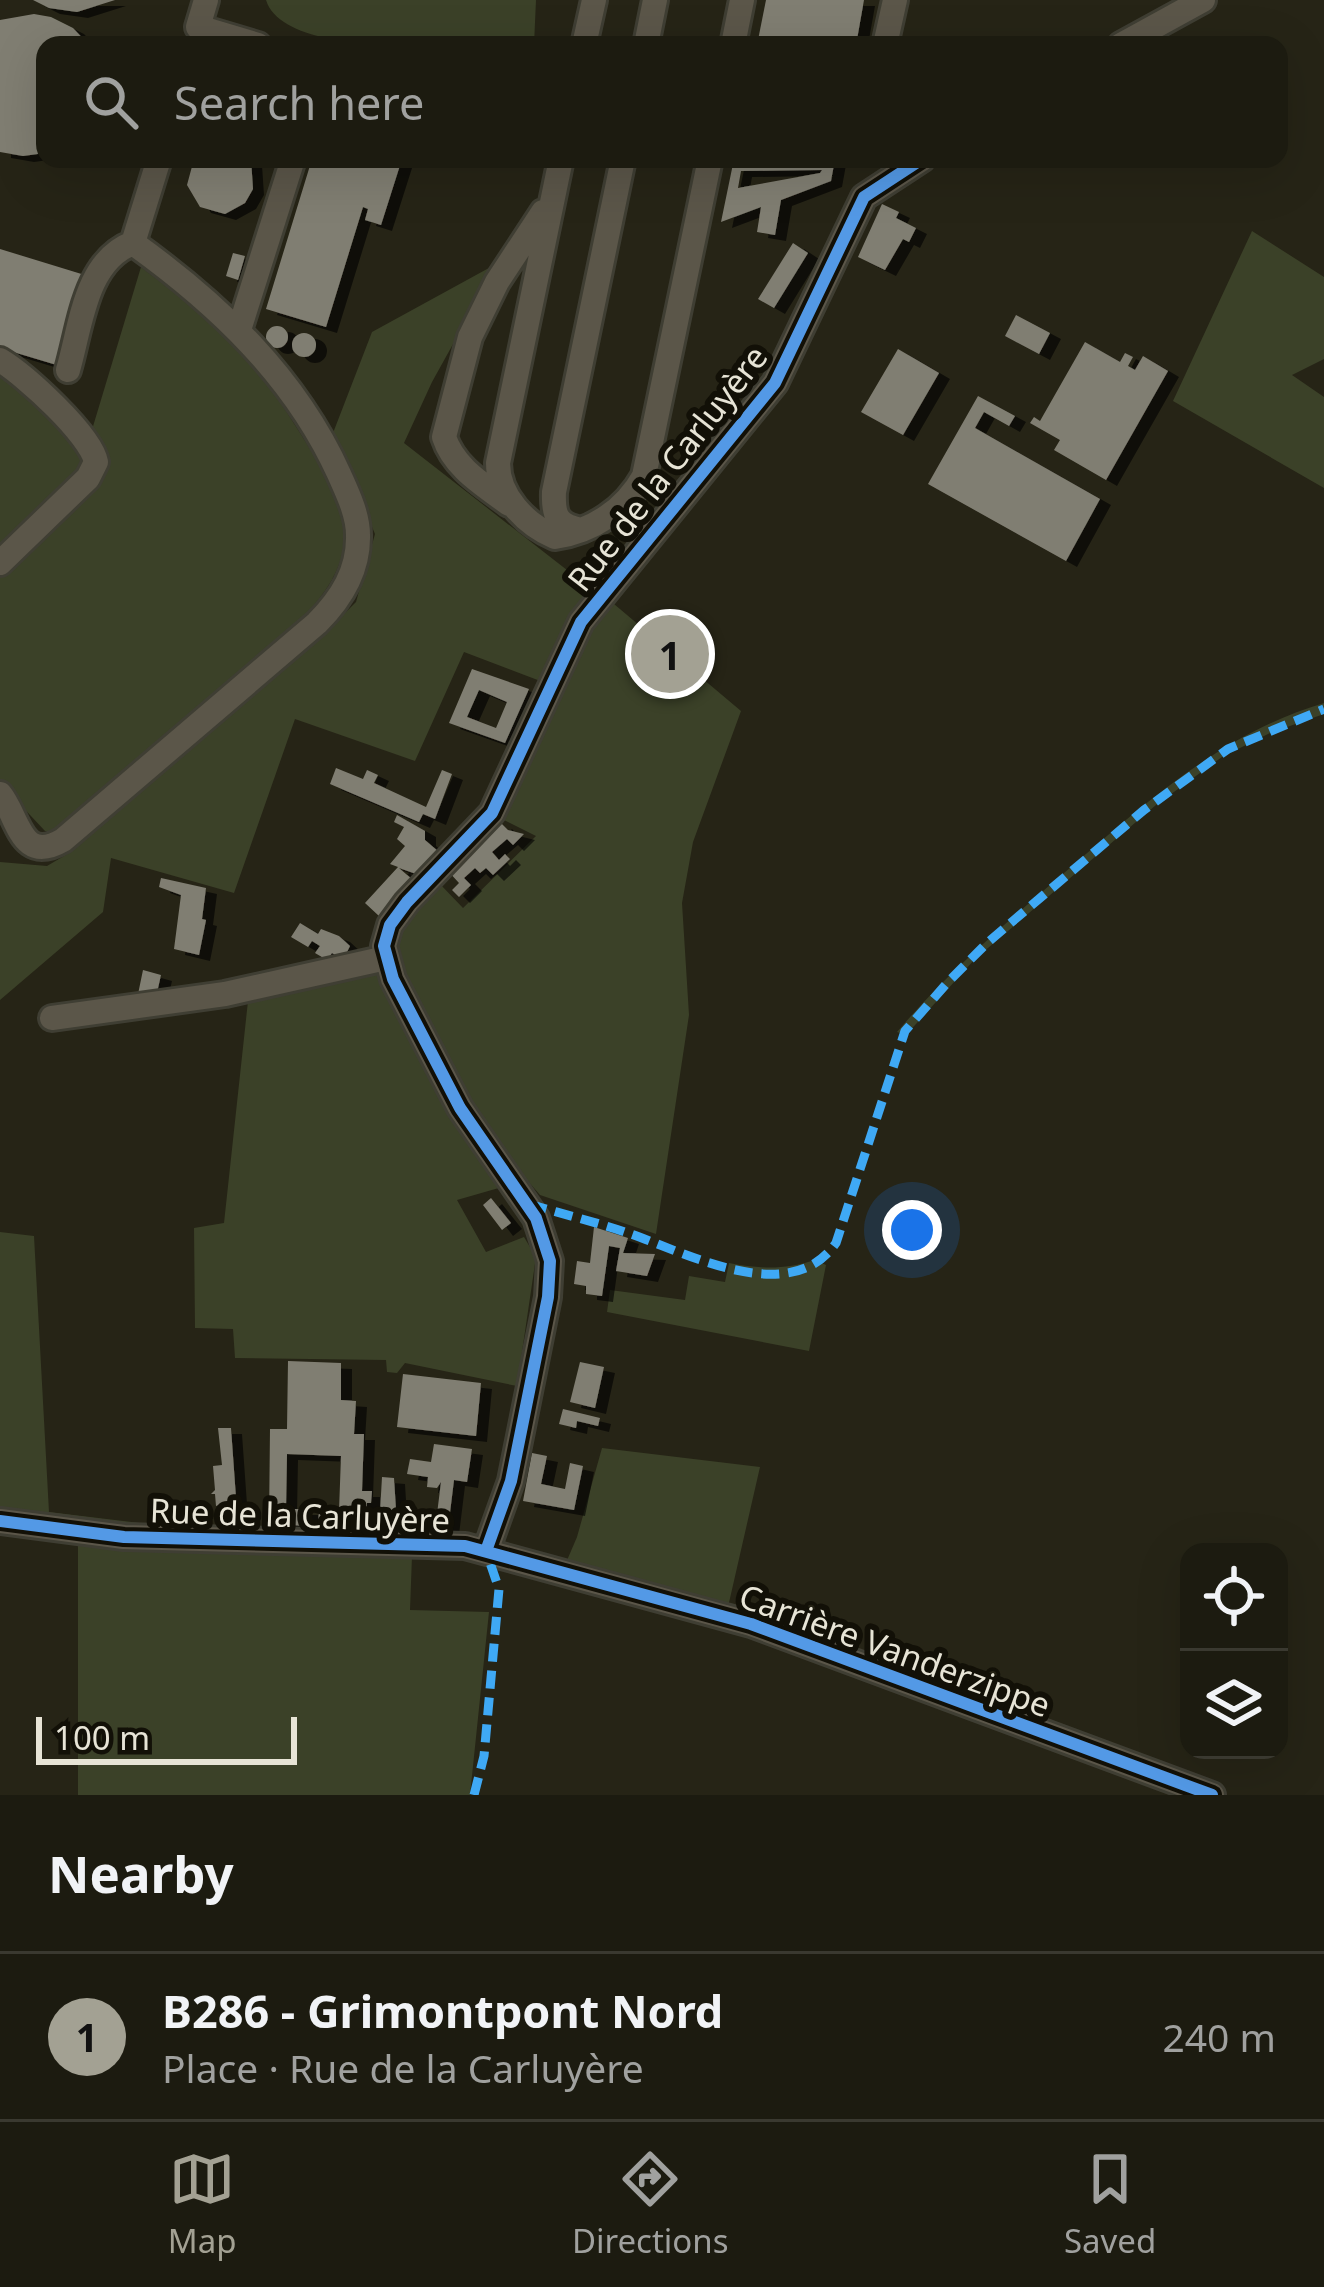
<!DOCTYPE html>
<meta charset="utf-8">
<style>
body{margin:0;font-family:"Noto Sans",sans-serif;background:#29281e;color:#f1f3f6}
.controls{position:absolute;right:36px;bottom:36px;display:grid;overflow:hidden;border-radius:24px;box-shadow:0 12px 48px #0002}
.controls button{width:108px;height:108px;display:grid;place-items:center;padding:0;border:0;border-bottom:3px solid #3a3930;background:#1c1b10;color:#f1f3f6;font:60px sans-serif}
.scale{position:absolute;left:36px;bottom:30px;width:261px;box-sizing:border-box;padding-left:12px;border:6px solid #e7e4d6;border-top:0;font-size:33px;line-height:42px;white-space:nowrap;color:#e7e4d6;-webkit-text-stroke:9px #121007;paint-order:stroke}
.you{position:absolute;left:912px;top:1230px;width:42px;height:42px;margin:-30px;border:9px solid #fff;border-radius:50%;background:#1a73e8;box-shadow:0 0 0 18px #1a73e833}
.badge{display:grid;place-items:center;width:78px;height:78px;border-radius:50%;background:#a3a193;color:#111;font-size:39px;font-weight:700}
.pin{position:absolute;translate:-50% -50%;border:6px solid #fff;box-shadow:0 3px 12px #0006}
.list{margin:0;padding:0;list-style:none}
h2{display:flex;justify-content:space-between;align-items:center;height:156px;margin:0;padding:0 48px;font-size:51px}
h2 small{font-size:39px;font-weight:400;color:#a0a19f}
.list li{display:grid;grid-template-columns:78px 1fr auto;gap:36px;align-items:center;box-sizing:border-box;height:168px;padding:0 48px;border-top:3px solid #3a3930}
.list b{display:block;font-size:45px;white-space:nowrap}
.list p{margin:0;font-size:39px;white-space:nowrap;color:#a0a19f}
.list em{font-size:39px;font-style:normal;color:#a0a19f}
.icon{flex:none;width:66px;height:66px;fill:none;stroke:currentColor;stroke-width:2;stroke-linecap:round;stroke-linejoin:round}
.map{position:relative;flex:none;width:1324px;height:1795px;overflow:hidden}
.search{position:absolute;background:#1c1b10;box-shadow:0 12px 48px #0002;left:36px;right:36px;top:36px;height:132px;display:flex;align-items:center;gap:30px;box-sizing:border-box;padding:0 42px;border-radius:24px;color:#a0a19f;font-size:45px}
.sheet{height:324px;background:#1c1b10}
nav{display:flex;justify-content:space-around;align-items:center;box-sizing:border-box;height:168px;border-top:3px solid #3a3930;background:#1c1b10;font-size:33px;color:#a0a19f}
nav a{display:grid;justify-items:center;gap:6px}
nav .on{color:#a3a193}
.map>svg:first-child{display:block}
.green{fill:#3b4128}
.building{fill:#807e72;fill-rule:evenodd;filter:url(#shadow)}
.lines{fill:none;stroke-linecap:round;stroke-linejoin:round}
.minor-casing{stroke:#3f3e33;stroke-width:30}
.minor{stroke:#5b5649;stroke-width:24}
.quiet{stroke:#3fa9f5;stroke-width:9;stroke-dasharray:18 9;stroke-linecap:butt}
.cycleway-casing{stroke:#121007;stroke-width:20}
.cycleway{stroke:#5399e6;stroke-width:12}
.labels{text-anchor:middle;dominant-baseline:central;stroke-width:12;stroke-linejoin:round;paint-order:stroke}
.street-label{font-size:33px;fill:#e7e4d6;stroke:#121007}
</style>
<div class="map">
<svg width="1324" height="1795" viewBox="0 0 1324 1795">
<defs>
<filter id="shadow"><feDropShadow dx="11" dy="6" stdDeviation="0" flood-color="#0009"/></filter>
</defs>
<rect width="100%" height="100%" fill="#262416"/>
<path class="green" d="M 266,0 L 536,0 L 534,45 C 478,45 285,62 266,0 Z
M 1252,231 L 1324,277 L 1324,359 L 1292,375 L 1324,397 L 1324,488 L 1173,401 Z
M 498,263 L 432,382 L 404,443 L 590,588 L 757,388 L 777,402 L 614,604 L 741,711 L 693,842 L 682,903 L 689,1015 L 656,1234 L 540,1195 L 527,1180 L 457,1200 L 486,1252 L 524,1237 L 536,1257 L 517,1386 L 405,1363 L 397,1373 L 387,1372 L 386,1360 L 235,1358 L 233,1329 L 195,1328 L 194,1228 L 224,1223 L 248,1001 L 393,948 L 408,918 L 439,883 L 463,908 L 536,836 L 504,820 L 564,690 L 464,652 L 415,761 L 295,719 L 234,893 L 111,858 L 103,912 L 0,1000 L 0,862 L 47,866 L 69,853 L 323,635 L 356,602 L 375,534 L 333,433 L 372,332 Z
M 141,267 C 180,297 222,327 253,365 C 277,394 296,427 316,458 C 327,477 346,504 346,526 C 346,567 325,595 298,623 L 62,828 L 54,832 L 45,831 L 0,783 L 0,575 L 85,490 L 91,433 Z
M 0,367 L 11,372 L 89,460 L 0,555 Z
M 1324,703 L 1324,714 L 1270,733 L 1222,757 L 1156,805 L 975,959 L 906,1035 L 897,1032 C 947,973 1005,924 1064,873 C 1143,805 1222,733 1324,703 Z
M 0,1232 L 34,1236 L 49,1512 L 412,1556 L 410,1610 L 489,1612 L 470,1795 L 78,1795 L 78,1544 L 0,1532 Z
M 815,1260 L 826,1265 L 809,1351 L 607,1312 L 610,1290 L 685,1300 L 689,1276 L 725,1282 L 729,1263 C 761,1269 784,1270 815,1260 Z
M 602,1448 L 760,1467 L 728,1607 L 559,1579 L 577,1537 Z"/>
<path class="building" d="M 33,0 L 115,0 L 77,12 L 49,8 Z
M 766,0 L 864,0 L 856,45 L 757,45 Z
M 34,14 L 51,17 L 73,28 L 89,45 L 45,45 L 45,153 L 23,156 L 0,152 L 0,20 Z
M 194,159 L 251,159 L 253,189 L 245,203 L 225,214 L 200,207 L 187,185 Z
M 312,159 L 402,159 L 381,225 L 365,220 L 368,209 L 363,207 L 326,327 L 266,309 Z
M 734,159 L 835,159 L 831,181 L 781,200 L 775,235 L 757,232 L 761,207 L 721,222 ZM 822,170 L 820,173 L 738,188 L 741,171 Z
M 882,204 L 899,212 L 896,218 L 916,228 L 909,242 L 903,239 L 885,270 L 858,257 Z
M 793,243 L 808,253 L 774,308 L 758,299 Z
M 0,249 L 88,276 L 60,366 L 0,348 Z
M 233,253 L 245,256 L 238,280 L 226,276 Z
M 1016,315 L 1050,333 L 1039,354 L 1005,336 Z
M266 337a11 11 0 1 1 22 0a11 11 0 1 1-22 0Z
M292 345a12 12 0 1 1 24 0a12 12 0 1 1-24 0Z
M 1085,342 L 1120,362 L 1125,353 L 1133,357 L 1128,366 L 1135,370 L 1143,356 L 1168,371 L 1106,480 L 1054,450 L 1060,440 L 1030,423 L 1034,417 L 1040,421 Z
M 898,349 L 939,373 L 903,435 L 861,412 Z
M 978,396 L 1015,416 L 1009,426 L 984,412 L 975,428 L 1100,499 L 1066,561 L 928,484 Z
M 667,642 L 679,646 L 681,658 L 663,673 L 659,643 Z
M 472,669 L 529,689 L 505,743 L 449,723 ZM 479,690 L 507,702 L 496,728 L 467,717 Z
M 336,768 L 363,779 L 367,770 L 378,775 L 374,783 L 426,807 L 442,770 L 452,774 L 435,819 L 423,814 L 419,822 L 330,784 Z
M 397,815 L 425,831 L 425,840 L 439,852 L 419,875 L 399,868 L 413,880 L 379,916 L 365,903 L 398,867 L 390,864 L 405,846 L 397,839 L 404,827 L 394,822 Z
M 501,823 L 508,830 L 524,834 L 513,845 L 507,839 L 492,852 L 499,860 L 505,854 L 510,859 L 493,875 L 486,868 L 480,873 L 475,868 L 464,878 L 471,885 L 459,897 L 452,890 L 459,883 L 448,871 Z
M 161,878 L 206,888 L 202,919 L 206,920 L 199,955 L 174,949 L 181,895 L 159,887 Z
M 300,923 L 318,934 L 321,929 L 339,936 L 350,946 L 343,960 L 332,953 L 327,960 L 315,953 L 320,946 L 312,941 L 308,947 L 291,937 Z
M 143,970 L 161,975 L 156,997 L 137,999 Z
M 491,1198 L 511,1223 L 502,1230 L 483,1205 Z
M 594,1227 L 628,1238 L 623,1253 L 655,1254 L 647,1276 L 616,1271 L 620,1248 L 609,1246 L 602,1296 L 586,1294 L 586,1286 L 574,1284 L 577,1261 L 590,1263 Z
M 288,1361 L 341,1363 L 341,1400 L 356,1401 L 354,1434 L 364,1434 L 362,1491 L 372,1491 L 371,1503 L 367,1503 L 366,1528 L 318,1526 L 319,1510 L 339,1511 L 341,1456 L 287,1454 L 286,1509 L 310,1509 L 309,1526 L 269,1524 L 270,1429 L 287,1429 Z
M 580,1362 L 604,1367 L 595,1408 L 570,1402 Z
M 403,1374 L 481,1383 L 476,1436 L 397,1427 Z
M 563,1409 L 600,1418 L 598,1426 L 577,1421 L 576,1428 L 559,1424 Z
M 218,1428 L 231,1428 L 238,1526 L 222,1527 L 220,1505 L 216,1506 L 215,1494 L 211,1494 L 215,1490 L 213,1466 L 222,1465 Z
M 434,1444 L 472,1449 L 467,1482 L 454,1480 L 447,1537 L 379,1530 L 382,1477 L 394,1478 L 396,1510 L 392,1518 L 429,1522 L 430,1514 L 437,1514 L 441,1482 L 437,1488 L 427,1487 L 428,1477 L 407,1474 L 410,1459 L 431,1462 Z
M 532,1453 L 547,1456 L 541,1484 L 565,1489 L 570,1463 L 583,1466 L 574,1510 L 523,1501 Z"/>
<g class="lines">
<g class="minor-casing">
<path id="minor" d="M 206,0 L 198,27 L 258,45
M 584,45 L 594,0
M 646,45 L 655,0
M 733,45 L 742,0
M 885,45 L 895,0
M 1121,45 L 1203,0
M 561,159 L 498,463 C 498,496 525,524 555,537 C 593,531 625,510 644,476 L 710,159
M 239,330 L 293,159
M 0,360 C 25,375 91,435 96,462 L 88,478 L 0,563
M 68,370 C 81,326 85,261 133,243
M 509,504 C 484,485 454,468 444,437 L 470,337 L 497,282 L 543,212
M 581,530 C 557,525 553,516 554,492 L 623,159
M 0,794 C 19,817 20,865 63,840 L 317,623 C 341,599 359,571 358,535 C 358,514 347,492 339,474 C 295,377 218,304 133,243 L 159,159
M 52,1018 L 225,994 L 386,958
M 0,1521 L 124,1537 L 465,1546 L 751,1624 L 1212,1795
M 486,1551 L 511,1481 L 548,1297 L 550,1261 L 536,1218 L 460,1108 L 393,979 L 384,946 L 390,925 L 407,902 L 492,813 L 581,622 L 775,383 L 864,197 L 922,159"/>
</g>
<use href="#minor" class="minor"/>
<path class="quiet" d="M 529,1204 C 562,1214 596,1222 628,1233 C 687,1253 790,1309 836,1243 L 905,1031 L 948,982 L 987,943 L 1144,810 L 1228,749 L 1324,709
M 474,1795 L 484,1756 L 499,1589 L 486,1551"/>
<g class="cycleway-casing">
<path id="cycleway" d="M 0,1521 L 124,1537 L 465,1546 L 751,1624 L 1212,1795
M 486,1551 L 511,1481 L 548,1297 L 550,1261 L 536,1218 L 460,1108 L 393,979 L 384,946 L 390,925 L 407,902 L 492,813 L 581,622 L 775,383 L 864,197 L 922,159"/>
</g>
<use href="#cycleway" class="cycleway"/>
</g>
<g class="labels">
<g class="street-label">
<text transform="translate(667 468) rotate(-52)">Rue de la Carluyère</text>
<text transform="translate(300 1515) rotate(2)">Rue de la Carluyère</text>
<text transform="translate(895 1650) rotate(20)">Carrière Vanderzippe</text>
</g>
</g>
</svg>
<div class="controls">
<button><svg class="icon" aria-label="locate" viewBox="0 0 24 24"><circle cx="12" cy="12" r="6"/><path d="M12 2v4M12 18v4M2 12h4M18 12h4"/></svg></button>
<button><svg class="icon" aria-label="layers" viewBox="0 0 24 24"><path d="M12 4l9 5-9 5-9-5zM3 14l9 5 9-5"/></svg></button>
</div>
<div class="scale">100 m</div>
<div class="you"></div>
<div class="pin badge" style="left:670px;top:654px">1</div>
<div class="search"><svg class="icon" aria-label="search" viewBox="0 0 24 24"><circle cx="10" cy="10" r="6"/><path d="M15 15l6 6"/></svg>Search here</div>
</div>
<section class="sheet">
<h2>Nearby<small></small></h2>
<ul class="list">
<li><span class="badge">1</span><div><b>B286 - Grimontpont Nord</b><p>Place · Rue de la Carluyère</p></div><em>240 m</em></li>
</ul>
</section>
<nav>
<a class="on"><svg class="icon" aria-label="map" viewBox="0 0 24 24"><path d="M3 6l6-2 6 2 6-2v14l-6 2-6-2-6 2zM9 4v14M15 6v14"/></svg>Map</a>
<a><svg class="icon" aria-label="directions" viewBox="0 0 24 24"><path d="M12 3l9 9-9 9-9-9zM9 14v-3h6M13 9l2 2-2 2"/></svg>Directions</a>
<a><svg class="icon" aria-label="saved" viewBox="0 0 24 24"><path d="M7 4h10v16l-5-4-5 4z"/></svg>Saved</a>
</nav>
